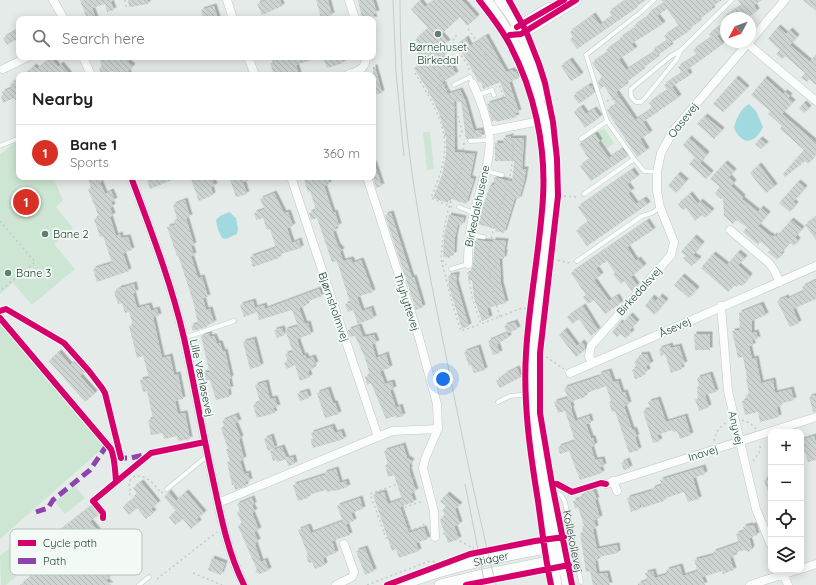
<!DOCTYPE html>
<meta charset="utf-8">
<style>
body{margin:0;font-family:Quicksand,sans-serif;background:#f6f6f6;color:#222}
.controls{position:absolute;right:12px;bottom:12px;display:grid;overflow:hidden;border-radius:8px;box-shadow:0 2px 10px #0003}
.controls button{width:36px;height:36px;display:grid;place-items:center;padding:0;border:0;border-bottom:1px solid #e0e0e0;background:#fff;color:#222;font:20px sans-serif}
.compass{position:absolute;left:720px;top:12px;width:36px;height:36px;border-radius:50%;background:#fff;box-shadow:0 2px 10px #0003;rotate:229deg}
.you{position:absolute;left:443px;top:379px;width:14px;height:14px;margin:-10px;border:3px solid #fff;border-radius:50%;background:#1a73e8;box-shadow:0 0 0 6px #1a73e833}
.badge{display:grid;place-items:center;width:26px;height:26px;border-radius:50%;background:#d93025;color:#fff;font-size:13px;font-weight:700}
.pin{position:absolute;translate:-50% -50%;border:2px solid #fff;box-shadow:0 1px 4px #0006}
.list{margin:0;padding:0;list-style:none}
h2{display:flex;justify-content:space-between;align-items:center;height:52px;margin:0;padding:0 16px;font-size:17px}
h2 small{font-size:13px;font-weight:400;color:#767676}
.list li{display:grid;grid-template-columns:26px 1fr auto;gap:12px;align-items:center;box-sizing:border-box;height:56px;padding:0 16px;border-top:1px solid #e0e0e0}
.list b{display:block;font-size:15px;white-space:nowrap}
.list p{margin:0;font-size:13px;white-space:nowrap;color:#767676}
.list em{font-size:13px;font-style:normal;color:#767676}
.icon{flex:none;width:22px;height:22px;fill:none;stroke:currentColor;stroke-width:2;stroke-linecap:round;stroke-linejoin:round}
.map{position:relative;flex:none;width:816px;height:585px;overflow:hidden}
.search{position:absolute;background:#fff;box-shadow:0 2px 10px #0003;left:16px;top:16px;width:360px;height:44px;display:flex;align-items:center;gap:10px;box-sizing:border-box;padding:0 14px;border-radius:8px;color:#767676;font-size:15px}
.panel{position:absolute;background:#fff;box-shadow:0 2px 10px #0003;left:16px;top:72px;width:360px;height:108px;border-radius:8px}
.map>svg:first-child{display:block}
.green{fill:#cde6d3}
.water{fill:#a1dade}
.building{fill:url(#building-back-hatch);fill-rule:evenodd;filter:url(#shadow)}
.lines{fill:none;stroke-linecap:round;stroke-linejoin:round}
.service-casing{stroke:#c2c8c5;stroke-width:5}
.minor-casing{stroke:#c2c8c5;stroke-width:9}
.tertiary-casing{stroke:#c2c8c5;stroke-width:12}
.path{stroke:#c1cbc6;stroke-width:1.5;stroke-dasharray:2 3;stroke-linecap:butt}
.service{stroke:#fbfcfc;stroke-width:4}
.minor{stroke:#fbfcfc;stroke-width:8}
.tertiary{stroke:#fbfcfc;stroke-width:11}
.tram{stroke:#c7ccca;stroke-width:1}
.quiet{stroke:#8e44ad;stroke-width:5;stroke-dasharray:10 5;stroke-linecap:butt}
.cycleway-casing{stroke:#f3faf6;stroke-width:8}
.cycleway{stroke:#d6006c;stroke-width:6}
.poi-dot{fill:#657c74;stroke:#f3faf6;stroke-width:1.5}
.labels{text-anchor:middle;dominant-baseline:central;stroke-width:3.5;stroke-linejoin:round;paint-order:stroke}
.poi-label{font-size:11px;fill:#204136;stroke:#f3faf6;text-anchor:start}
.street-label{font-size:11px;fill:#204136;stroke:#f3faf6}
.key{fill:#f3faf6;stroke:#b4c2bc;stroke-width:1}
.key-label{font-size:11px;fill:#204136}
</style>
<div class="map">
<svg width="816" height="585" viewBox="0 0 816 585">
<defs>
<pattern id="building-back-hatch" width="6" height="6" patternUnits="userSpaceOnUse"><rect width="6" height="6" fill="#cdd4d1"/><path d="M-1 5l2 2M0 0l6 6M5-1l2 2" fill="none" stroke="#b0b7b4"/></pattern>
<filter id="shadow"><feDropShadow dx="2.5" dy="-2.5" stdDeviation="0" flood-color="#0004"/></filter>
</defs>
<rect width="100%" height="100%" fill="#e5ebe8"/>
<path class="green" d="M 604,128 L 614,143 L 606,149 L 595,134 Z
M 423,132 L 430,132 L 434,169 L 427,170 Z
M 14,143 L 19,143 L 19,177 L 53,177 L 63,200 L 56,207 L 73,228 L 54,244 L 75,269 L 32,305 L 13,283 L 0,294 L 0,154 Z
M 0,324 L 104,447 L 0,539 Z
M 75,486 L 85,498 L 65,514 L 55,502 Z
M 23,537 L 39,557 L 6,585 L 1,585 L 0,556 Z"/>
<path class="water" d="M 749,104 L 756,111 L 763,127 C 755,144 742,146 734,128 C 736,119 741,108 749,104 Z
M 229,212 L 236,218 L 238,229 L 237,234 L 226,239 L 222,238 L 218,230 L 216,220 L 220,216 Z"/>
<path class="building" d="M 80,0 L 113,0 L 111,2 L 114,10 L 107,12 L 105,4 L 92,8 L 96,19 L 87,19 Z
M 128,0 L 147,0 L 148,4 L 129,7 Z
M 267,0 L 280,0 L 282,6 L 262,15 L 257,4 Z
M 316,0 L 328,0 L 332,15 L 321,18 Z
M 358,0 L 373,0 L 377,13 L 373,14 L 375,19 L 364,19 L 364,17 L 362,18 Z
M 434,0 L 462,0 L 477,17 L 467,26 L 460,17 L 441,34 L 448,42 L 443,46 L 447,53 L 441,57 L 448,68 L 452,66 L 456,74 L 442,82 L 448,94 L 460,90 L 465,100 L 474,131 L 481,130 L 482,137 L 466,139 L 461,102 L 454,102 L 455,152 L 475,154 L 470,178 L 474,179 L 466,204 L 449,198 L 448,203 L 433,198 L 442,175 L 446,155 L 446,137 L 439,113 L 430,94 L 414,68 L 424,62 L 416,52 L 422,47 L 415,40 L 428,28 L 411,9 L 420,1 L 425,7 Z
M 626,0 L 646,0 L 634,8 L 635,9 L 577,49 L 570,39 L 573,37 L 570,32 L 593,15 L 600,25 L 612,16 L 609,12 Z
M 661,0 L 722,0 L 711,7 L 713,9 L 698,20 L 699,22 L 688,29 L 689,30 L 685,34 L 669,44 L 671,46 L 656,56 L 657,58 L 641,69 L 643,70 L 625,83 L 626,85 L 616,92 L 635,120 L 653,108 L 649,103 L 672,87 L 679,97 L 643,122 L 650,133 L 640,139 L 647,150 L 637,157 L 609,114 L 607,110 L 616,104 L 604,86 L 600,89 L 598,81 L 603,78 L 592,63 L 608,52 L 606,50 L 621,40 L 620,38 L 635,28 L 634,26 L 650,15 L 648,14 L 664,3 ZM 667,9 L 679,26 L 664,36 L 667,41 L 652,51 L 653,53 L 626,70 L 619,59 L 635,49 L 631,44 L 663,24 L 657,16 Z
M 738,0 L 762,0 L 754,5 L 757,11 L 747,18 L 723,18 L 742,5 Z
M 803,0 L 816,0 L 816,11 Z
M 214,6 L 218,19 L 203,19 L 201,10 Z
M 726,22 L 726,30 L 717,36 L 723,44 L 687,70 L 690,75 L 667,90 L 664,85 L 682,73 L 678,67 L 697,55 L 693,50 L 711,38 L 709,34 Z
M 778,27 L 786,34 L 790,30 L 797,37 L 790,45 L 810,62 L 816,54 L 816,85 L 809,79 L 807,82 L 801,78 L 805,73 L 785,56 L 782,59 L 776,54 L 780,50 L 768,39 Z
M 19,29 L 19,38 L 7,45 L 3,38 Z
M 486,36 L 506,72 L 512,70 L 514,72 L 516,71 L 519,78 L 509,82 L 519,112 L 515,113 L 517,117 L 496,122 L 495,120 L 492,121 L 487,104 L 506,98 L 500,82 L 483,89 L 481,82 L 478,82 L 468,62 L 457,45 L 466,38 L 470,46 Z
M 99,57 L 127,57 L 129,63 L 133,66 L 128,71 L 129,75 L 115,75 L 113,71 L 101,75 L 99,68 L 102,67 Z
M 273,57 L 318,57 L 318,58 L 296,65 L 299,75 L 274,75 L 270,63 L 275,62 Z
M 323,57 L 342,57 L 343,63 L 327,68 Z
M 51,58 L 58,67 L 61,64 L 70,75 L 24,75 L 34,66 L 37,69 Z
M 570,60 L 581,75 L 571,81 L 561,66 Z
M 373,67 L 375,67 L 382,93 L 373,95 Z
M 19,78 L 19,105 L 14,98 L 3,103 L 1,96 L 3,95 L 2,92 L 12,88 L 10,85 Z
M 736,78 L 747,88 L 723,112 L 713,104 Z
M 765,78 L 783,94 L 785,92 L 790,96 L 788,98 L 793,102 L 782,114 L 816,143 L 816,154 L 808,164 L 805,161 L 785,177 L 783,174 L 804,150 L 780,129 L 782,126 L 768,114 L 770,111 L 751,95 Z
M 589,85 L 590,87 L 592,86 L 594,93 L 579,104 L 573,96 Z
M 804,103 L 809,108 L 804,113 L 799,108 Z
M 581,107 L 586,114 L 594,109 L 600,117 L 585,128 L 574,112 Z
M 705,116 L 722,130 L 714,139 L 697,124 Z
M 595,134 L 600,141 L 598,143 L 609,158 L 622,149 L 628,156 L 591,181 L 580,166 L 589,159 L 579,144 Z
M 511,136 L 511,138 L 524,138 L 522,169 L 526,169 L 524,182 L 519,199 L 515,198 L 504,233 L 495,231 L 496,229 L 477,224 L 490,185 L 494,185 L 494,177 L 512,182 L 514,161 L 495,161 L 495,143 L 504,143 L 503,138 Z
M 689,138 L 707,154 L 700,163 L 711,173 L 706,179 L 689,164 L 695,158 L 683,145 Z
M 760,139 L 766,144 L 761,149 L 755,144 Z
M 373,163 L 374,163 L 382,186 L 376,188 L 373,177 Z
M 725,163 L 734,171 L 729,177 L 734,182 L 731,186 L 743,197 L 742,199 L 758,212 L 761,208 L 768,214 L 758,226 L 768,234 L 773,237 L 775,235 L 776,237 L 791,220 L 802,229 L 795,237 L 798,240 L 794,246 L 790,243 L 781,253 L 782,254 L 777,260 L 768,252 L 770,250 L 760,241 L 758,245 L 743,232 L 747,227 L 736,220 L 733,224 L 724,216 L 723,198 L 721,199 L 715,193 L 720,187 L 710,179 Z
M 759,165 L 775,186 L 766,193 L 750,173 Z
M 632,170 L 637,177 L 627,184 L 632,191 L 628,193 L 636,204 L 644,199 L 648,204 L 587,246 L 576,231 L 588,222 L 578,207 Z
M 678,174 L 686,181 L 676,193 L 668,186 Z
M 87,177 L 111,177 L 100,182 L 105,194 L 111,191 L 115,200 L 111,202 L 113,206 L 110,208 L 113,215 L 110,217 L 116,236 L 120,234 L 121,238 L 128,237 L 132,250 L 123,253 L 129,271 L 97,282 L 93,269 L 112,263 L 103,236 L 100,237 L 94,219 L 99,217 L 88,189 L 91,188 Z
M 146,177 L 177,177 L 177,178 L 150,189 Z
M 190,177 L 211,177 L 215,186 L 211,187 L 213,195 L 199,201 Z
M 229,177 L 255,177 L 255,178 L 243,182 L 247,194 L 236,197 Z
M 303,177 L 327,177 L 329,184 L 324,186 L 333,213 L 335,212 L 339,226 L 335,227 L 336,230 L 333,232 L 338,246 L 342,250 L 340,252 L 343,261 L 351,259 L 353,263 L 361,260 L 373,292 L 357,297 L 362,311 L 371,308 L 374,318 L 358,324 L 353,310 L 348,312 L 345,304 L 350,303 L 339,267 L 336,261 L 332,262 L 317,218 L 311,220 L 309,213 L 316,210 L 310,191 L 308,192 Z
M 798,182 L 805,188 L 793,202 L 796,204 L 790,212 L 779,203 Z
M 274,193 L 284,213 L 288,212 L 293,226 L 287,228 L 292,243 L 299,240 L 301,248 L 278,255 L 279,258 L 253,267 L 250,257 L 276,248 L 270,229 L 267,230 L 263,218 L 256,220 L 254,213 L 265,209 L 260,199 Z
M 690,194 L 698,204 L 700,201 L 712,211 L 705,218 L 702,215 L 695,221 L 686,208 L 683,210 L 678,204 Z
M 185,200 L 190,217 L 186,218 L 194,245 L 191,246 L 194,255 L 191,256 L 198,278 L 202,277 L 208,297 L 203,298 L 206,310 L 210,309 L 214,323 L 206,325 L 207,327 L 193,331 L 191,326 L 198,324 L 193,301 L 178,255 L 177,256 L 167,227 L 175,225 L 174,220 L 177,219 L 173,205 Z
M 391,213 L 412,278 L 414,277 L 423,307 L 416,310 L 385,215 Z
M 449,215 L 464,218 L 462,225 L 458,224 L 455,237 L 454,255 L 450,255 L 450,258 L 443,257 L 444,236 Z
M 816,217 L 816,240 L 805,225 Z
M 647,221 L 653,230 L 627,247 L 636,261 L 638,259 L 644,266 L 631,277 L 637,285 L 632,291 L 624,281 L 621,284 L 613,274 L 615,273 L 607,261 L 596,268 L 601,275 L 594,280 L 609,301 L 617,296 L 621,303 L 605,314 L 594,300 L 588,304 L 583,297 L 586,295 L 571,273 Z
M 694,237 L 702,244 L 693,255 L 699,259 L 692,266 L 683,258 L 686,256 L 681,252 Z
M 475,240 L 493,242 L 493,240 L 506,241 L 504,252 L 505,252 L 504,259 L 500,258 L 500,265 L 501,284 L 506,303 L 487,308 L 490,318 L 482,321 L 474,298 L 472,280 L 468,281 L 469,271 L 471,271 L 473,264 Z
M 738,252 L 745,258 L 738,265 L 750,276 L 742,286 L 739,284 L 737,287 L 734,285 L 728,292 L 701,268 L 713,254 L 727,265 Z
M 457,274 L 456,282 L 469,326 L 462,329 L 448,283 L 449,282 L 448,276 Z
M 682,276 L 697,289 L 689,298 L 674,285 Z
M 816,280 L 816,299 L 793,309 L 799,323 L 790,327 L 777,301 L 786,297 L 787,299 L 804,291 L 802,287 Z
M 134,284 L 136,292 L 133,293 L 137,308 L 149,305 L 151,311 L 157,309 L 159,316 L 153,317 L 162,358 L 170,356 L 174,375 L 178,374 L 183,399 L 175,401 L 178,414 L 185,413 L 190,439 L 178,441 L 177,436 L 164,439 L 163,433 L 151,435 L 148,420 L 153,419 L 147,391 L 143,392 L 140,380 L 149,378 L 143,356 L 137,358 L 129,326 L 133,325 L 129,312 L 125,313 L 122,303 L 118,304 L 114,292 L 121,287 L 121,288 Z
M 319,289 L 322,296 L 306,302 L 307,305 L 299,308 L 305,324 L 308,323 L 311,334 L 297,339 L 303,356 L 305,355 L 307,359 L 313,357 L 316,364 L 313,365 L 314,368 L 308,371 L 310,377 L 300,381 L 295,365 L 287,369 L 284,363 L 288,361 L 285,354 L 293,352 L 285,330 L 298,326 L 292,310 L 259,320 L 257,312 L 244,317 L 240,305 L 253,301 L 256,311 L 255,308 L 264,305 L 265,309 Z
M 660,296 L 666,301 L 654,315 L 645,306 L 652,297 L 656,301 Z
M 761,304 L 766,315 L 752,321 L 752,333 L 756,332 L 758,339 L 752,340 L 753,346 L 749,346 L 752,359 L 756,358 L 761,383 L 773,380 L 775,393 L 791,389 L 794,400 L 779,404 L 780,407 L 777,407 L 779,417 L 760,422 L 758,412 L 745,415 L 742,401 L 747,400 L 746,395 L 749,394 L 746,378 L 747,378 L 743,357 L 738,358 L 732,331 L 740,330 L 739,313 Z
M 583,306 L 598,330 L 591,336 L 579,319 L 572,324 L 567,317 Z
M 630,315 L 637,322 L 630,330 L 632,332 L 626,338 L 620,334 L 617,337 L 612,332 L 620,322 L 622,324 Z
M 515,322 L 518,329 L 507,333 L 504,326 Z
M 359,326 L 363,337 L 374,335 L 377,343 L 372,344 L 376,358 L 386,354 L 390,368 L 380,371 L 385,384 L 392,382 L 394,389 L 390,390 L 396,408 L 400,406 L 403,416 L 396,418 L 395,416 L 386,419 L 371,383 L 367,385 L 365,377 L 370,375 L 365,358 L 355,336 L 350,337 L 348,330 Z
M 282,328 L 285,335 L 277,338 L 274,330 Z
M 565,330 L 577,346 L 582,342 L 585,346 L 585,350 L 576,357 L 559,335 Z
M 209,333 L 210,337 L 214,336 L 217,343 L 220,343 L 223,352 L 225,351 L 231,378 L 229,379 L 231,389 L 228,389 L 229,397 L 216,400 L 210,380 L 205,381 L 203,373 L 209,372 L 209,370 L 201,336 Z
M 507,333 L 509,337 L 497,344 L 500,353 L 493,355 L 488,341 Z
M 694,334 L 710,334 L 710,350 L 695,350 Z
M 254,339 L 261,366 L 250,369 L 243,342 Z
M 670,345 L 671,348 L 679,346 L 685,364 L 681,365 L 682,369 L 671,373 L 665,354 L 661,356 L 659,349 Z
M 478,347 L 485,370 L 474,373 L 471,365 L 469,366 L 464,352 Z
M 59,352 L 70,365 L 78,359 L 87,370 L 80,376 L 95,393 L 85,402 L 49,361 Z
M 647,354 L 651,364 L 646,366 L 648,371 L 642,374 L 643,376 L 641,377 L 635,379 L 632,370 L 637,368 L 634,362 L 639,359 L 639,355 Z
M 517,368 L 521,377 L 500,388 L 496,381 L 507,373 Z
M 609,371 L 613,382 L 618,381 L 622,393 L 625,392 L 629,404 L 624,406 L 632,430 L 634,429 L 637,437 L 635,437 L 639,450 L 629,453 L 615,411 L 612,412 L 609,402 L 611,401 L 606,386 L 584,394 L 585,397 L 570,402 L 572,408 L 571,409 L 575,421 L 589,416 L 591,423 L 586,424 L 591,438 L 593,438 L 595,445 L 591,447 L 595,460 L 602,459 L 604,466 L 600,467 L 602,473 L 580,480 L 569,451 L 560,454 L 558,447 L 575,441 L 565,411 L 558,413 L 554,402 L 568,398 L 564,388 L 600,376 L 599,374 Z
M 710,374 L 716,392 L 705,395 L 709,407 L 699,411 L 695,399 L 698,399 L 697,387 L 699,386 L 697,378 Z
M 266,382 L 270,399 L 275,398 L 278,407 L 273,408 L 275,413 L 257,418 L 253,405 L 260,402 L 255,385 Z
M 328,389 L 333,403 L 335,403 L 339,414 L 325,418 L 317,393 Z
M 307,391 L 309,398 L 300,401 L 297,394 Z
M 816,395 L 816,412 L 813,412 L 809,397 Z
M 658,399 L 666,422 L 685,416 L 691,435 L 680,439 L 677,431 L 673,432 L 672,430 L 657,435 L 660,441 L 653,443 L 643,411 L 650,409 L 648,402 Z
M 236,415 L 239,422 L 235,423 L 241,438 L 239,439 L 244,459 L 240,461 L 244,474 L 248,473 L 250,481 L 245,482 L 246,486 L 235,490 L 234,485 L 232,485 L 227,462 L 230,462 L 226,449 L 228,449 L 221,428 L 224,426 L 222,421 Z
M 332,426 L 335,433 L 341,431 L 344,439 L 313,448 L 311,442 L 311,439 L 313,439 L 311,433 Z
M 271,436 L 275,448 L 268,451 L 264,439 Z
M 814,436 L 816,443 L 816,460 L 808,462 L 801,440 Z
M 403,445 L 407,458 L 412,461 L 409,465 L 410,469 L 409,470 L 416,491 L 411,493 L 414,502 L 400,507 L 409,533 L 424,528 L 428,539 L 416,543 L 419,551 L 399,558 L 396,549 L 392,551 L 373,495 L 384,492 L 388,504 L 402,499 L 394,475 L 388,477 L 385,465 L 388,464 L 384,451 Z
M 282,447 L 287,459 L 277,462 L 276,460 L 273,461 L 270,451 Z
M 293,457 L 295,464 L 288,466 L 286,459 Z
M 627,460 L 630,468 L 624,470 L 621,463 Z
M 703,467 L 705,474 L 693,478 L 699,499 L 688,502 L 684,492 L 663,499 L 664,501 L 642,508 L 639,499 L 640,509 L 631,512 L 627,498 L 651,491 L 653,488 L 662,485 L 660,480 Z
M 336,469 L 340,483 L 346,481 L 348,487 L 335,491 L 334,490 L 327,492 L 326,490 L 308,495 L 308,498 L 298,501 L 293,485 L 324,475 L 324,473 Z
M 771,478 L 771,498 L 770,498 L 764,480 Z
M 141,482 L 158,503 L 151,509 L 154,512 L 146,519 L 137,508 L 129,515 L 123,507 L 135,497 L 134,496 L 137,493 L 133,488 Z
M 593,489 L 597,500 L 595,500 L 600,518 L 594,520 L 596,528 L 593,529 L 597,549 L 617,545 L 618,553 L 598,557 L 598,560 L 595,561 L 597,574 L 607,573 L 610,585 L 593,585 L 590,571 L 586,572 L 580,533 L 583,532 L 582,526 L 584,526 L 578,507 L 575,509 L 573,501 L 580,499 L 579,497 L 585,495 L 584,492 Z
M 169,492 L 176,501 L 186,492 L 204,513 L 197,519 L 199,522 L 191,529 L 183,519 L 175,525 L 169,517 L 176,511 L 164,497 Z
M 447,494 L 460,505 L 455,509 L 460,524 L 454,526 L 459,539 L 448,543 L 440,520 L 445,514 L 442,511 L 446,506 L 440,501 Z
M 252,498 L 254,504 L 252,506 L 255,511 L 252,513 L 259,530 L 254,532 L 258,541 L 255,543 L 256,547 L 261,562 L 265,560 L 269,570 L 260,574 L 255,572 L 257,570 L 238,526 L 242,524 L 237,512 L 240,511 L 237,504 Z
M 360,498 L 363,509 L 351,513 L 354,521 L 346,524 L 350,535 L 332,541 L 336,553 L 323,558 L 325,565 L 315,569 L 312,562 L 309,563 L 306,556 L 308,555 L 298,530 L 308,526 L 311,533 L 343,521 L 337,506 Z
M 91,506 L 99,515 L 90,521 L 126,565 L 106,580 L 111,585 L 20,585 L 56,556 L 45,542 Z
M 750,525 L 750,526 L 754,525 L 757,535 L 749,538 L 752,548 L 749,552 L 744,550 L 734,553 L 735,556 L 730,558 L 734,570 L 723,574 L 722,571 L 702,577 L 705,585 L 638,585 L 638,584 L 648,580 L 645,573 L 653,571 L 655,578 L 668,574 L 666,570 L 680,566 L 683,576 L 698,571 L 694,560 L 714,555 L 713,552 L 739,543 L 736,534 L 744,531 L 743,527 Z
M 365,548 L 374,571 L 365,575 L 356,551 Z
M 212,558 L 225,563 L 221,575 L 208,570 Z"/>
<g class="lines">
<g class="service-casing">
<g id="service">
<path d="M 654,0 L 641,12 L 586,55 L 607,121 L 634,159 L 644,171 L 657,172"/>
<path d="M 681,50 L 676,60 L 646,97 L 641,102 L 636,102 C 631,98 630,95 631,89 L 671,56 L 681,50 L 732,0"/>
<path d="M 454,85 L 470,77 L 473,84"/>
<path d="M 478,95 L 492,90 L 494,95"/>
<path d="M 581,139 L 607,121"/>
<path d="M 470,141 L 489,140"/>
<path d="M 0,146 L 19,138"/>
<path d="M 486,171 L 502,175"/>
<path d="M 584,194 L 634,159"/>
<path d="M 459,207 L 474,213"/>
<path d="M 469,235 L 484,237"/>
<path d="M 577,261 L 642,216 L 652,213 L 660,207"/>
<path d="M 451,269 L 468,264"/>
<path d="M 184,338 L 234,321"/>
<path d="M 498,402 L 510,396 L 532,394"/>
<path d="M 167,489 L 207,456"/>
<path id="s1" d="M 548,490 L 561,495 L 565,502 L 581,582"/>
<path d="M 139,585 L 149,577"/>
</g>
</g>
<g class="minor-casing">
<path id="minor" d="M 53,0 L 64,19
M 227,0 L 233,19
M 349,0 L 355,19
M 750,41 L 785,0
M 748,44 L 816,101
M 83,57 L 91,75
M 248,57 L 255,75
M 3,69 L 28,57
M 347,75 C 357,71 366,70 366,57
M 489,131 L 545,120
M 131,177 C 151,231 171,282 184,338 C 194,383 202,429 212,475 C 220,512 227,551 244,585
M 291,177 L 378,437
M 367,177 L 418,334 L 437,404 L 438,429 L 425,459 L 423,468 L 434,511 L 435,537
M 730,230 L 769,263 L 774,270 L 780,282
M 468,264 C 468,246 469,231 474,213 C 480,188 493,157 489,131 C 486,115 480,99 473,84
M 721,306 L 728,391 L 756,509 L 771,545
M 593,363 L 589,357 L 591,346 L 671,255 L 674,242 L 660,207 L 657,191 L 657,172 L 661,153 L 673,131 L 749,42
M 570,373 L 816,266
M 613,481 L 617,491
M 606,484 L 816,417
M 218,503 L 392,431 L 438,429
M 801,569 L 816,564
M 782,571 L 788,585
M 336,585 L 352,577 L 354,572 L 344,544
M 750,585 L 797,570"/>
</g>
<g class="tertiary-casing">
<g id="tertiary">
<path d="M 486,0 L 500,20 L 519,52 L 545,120 L 549,147 L 550,174 L 548,223 L 533,349 L 532,376 L 536,429 L 544,488 L 544,505 L 556,585"/>
<path d="M 500,0 C 523,26 535,62 543,95"/>
<path d="M 513,32 L 518,27 L 550,8"/>
<path d="M 514,35 L 521,34 L 576,0"/>
<path d="M 546,490 L 551,503 L 568,585"/>
<path id="s2" d="M 401,585 C 452,564 506,556 560,545"/>
<path d="M 440,585 L 478,576 L 563,559"/>
</g>
</g>
<path class="path" d="M 125,0 L 126,7
M 468,29 C 489,56 502,87 510,120
M 456,35 L 456,38 L 452,41 L 469,67 L 469,71
M 429,58 C 446,83 456,106 463,135
M 415,73 C 430,97 449,127 444,157 C 442,171 436,185 431,198 L 454,208
M 428,93 L 447,82 L 449,83
M 607,101 L 625,94
M 444,135 L 463,136
M 464,143 L 461,170 L 447,214 L 443,235 L 441,259 L 453,306 L 461,331 L 481,324
M 559,196 L 579,197
M 0,221 L 35,262 L 0,291
M 553,259 L 570,263
M 442,261 L 444,261 L 446,265
M 474,269 L 489,270
M 468,272 L 472,297 L 481,324 L 522,308 L 529,309
M 500,317 C 492,290 486,270 491,242 C 493,226 499,213 504,198 C 511,178 514,157 513,135
M 542,354 L 564,369
M 742,420 L 750,423 L 756,429
M 714,441 C 716,432 719,427 727,422
M 753,461 L 759,453 L 761,443
M 129,495 L 131,493 C 125,476 137,471 150,481 C 154,484 158,489 161,493 L 163,492
M 397,522 L 397,527 L 395,529 L 384,532 L 370,494 L 414,478 L 417,479
M 410,530 L 403,508 L 423,501
M 384,533 L 386,538 L 423,526 L 424,523 L 426,522
M 443,534 L 456,530 L 460,541 L 473,548 L 474,552
M 193,573 L 222,585
M 157,579 L 217,532
M 367,585 L 427,562 L 430,561 L 437,562"/>
<use href="#service" class="service"/>
<use href="#minor" class="minor"/>
<use href="#tertiary" class="tertiary"/>
<path class="tram" d="M 393,0 L 396,72 L 404,156
M 400,0 C 400,50 403,101 409,150 C 417,216 431,281 444,346 C 460,426 476,506 496,585
M 465,484 L 485,585"/>
<path class="quiet" d="M 117,458 L 131,458 L 147,454
M 36,512 L 48,508 L 53,500 L 90,470 L 107,445"/>
<g class="cycleway-casing">
<path id="cycleway" d="M 479,0 C 490,14 502,29 510,45 C 534,91 546,145 543,197 C 540,249 529,301 526,353 C 523,403 530,452 538,501 C 542,529 545,557 551,585
M 509,0 L 526,31 L 539,64 L 545,83 L 553,122 L 557,159 L 558,196 L 540,353 L 540,413 L 552,484 L 572,585
M 517,27 L 564,0
M 510,35 L 521,34 L 576,0
M 131,177 C 151,231 171,282 184,338 C 194,383 202,429 212,475 C 220,512 227,551 244,585
M 0,311 L 6,309 L 64,343 L 89,371 L 102,388 L 105,393 L 121,458
M 0,318 L 111,449 C 115,459 115,470 116,481
M 552,484 L 557,484 L 572,492 L 601,483 L 606,484
M 103,518 L 103,513 L 93,501 L 151,453 L 205,442
M 387,585 L 470,554 L 535,541 L 564,537
M 466,585 L 569,565"/>
</g>
<use href="#cycleway" class="cycleway"/>
</g>
<g class="poi-dot">
<circle cx="438" cy="34" r="4"/>
<circle cx="45" cy="234" r="4"/>
<circle cx="8" cy="273" r="4"/>
</g>
<g class="labels">
<g class="poi-label">
<text x="438" y="47" text-anchor="middle">Børnehuset<tspan x="438" dy="13">Birkedal</tspan></text>
<text x="53" y="234">Bane 2</text>
<text x="16" y="273">Bane 3</text>
</g>
<g class="street-label">
<text transform="translate(683 120) rotate(-52)">Oasevej</text>
<text transform="translate(477 206) rotate(-78)">Birkedalshusene</text>
<text transform="translate(639 291) rotate(-48)">Birkedalsvej</text>
<text transform="translate(407 302) rotate(72)">Thyhyttevej</text>
<text transform="translate(334 307) rotate(71)">Bjørnsholmvej</text>
<text transform="translate(675 327) rotate(-24)">Åsevej</text>
<text transform="translate(202 378) rotate(78)">Lille Værløsevej</text>
<text transform="translate(736 428) rotate(77)">Anyvej</text>
<text transform="translate(703 453) rotate(-18)">Inavej</text>
<text stroke="none"><textPath href="#s1" startOffset="62">Kollekollevej</textPath></text>
<text stroke="none"><textPath href="#s2" startOffset="94">Stiager</textPath></text>
</g>
</g>
<rect x="10" y="529" width="132" height="46" rx="6" class="key"/>
<rect x="18" y="540" width="18" height="6" fill="#d6006c"/>
<rect x="18" y="558" width="18" height="6" fill="#8e44ad"/>
<g class="key-label">
<text x="43" y="547">Cycle path</text>
<text x="43" y="565">Path</text>
</g>
</svg>
<div class="controls">
<button>+</button>
<button>−</button>
<button><svg class="icon" aria-label="locate" viewBox="0 0 24 24"><circle cx="12" cy="12" r="6"/><path d="M12 2v4M12 18v4M2 12h4M18 12h4"/></svg></button>
<button><svg class="icon" aria-label="layers" viewBox="0 0 24 24"><path d="M12 4l9 5-9 5-9-5zM3 14l9 5 9-5"/></svg></button>
</div>
<svg class="compass" viewBox="-18 -18 36 36"><path d="M0-13l5 13h-10z" fill="#e53935"/><path d="M0 13l5-13h-10z" fill="#767676"/></svg>
<div class="you"></div>
<div class="pin badge" style="left:26px;top:202px">1</div>
<div class="search"><svg class="icon" aria-label="search" viewBox="0 0 24 24"><circle cx="10" cy="10" r="6"/><path d="M15 15l6 6"/></svg>Search here</div>
<section class="panel">
<h2>Nearby<small></small></h2>
<ul class="list">
<li><span class="badge">1</span><div><b>Bane 1</b><p>Sports</p></div><em>360 m</em></li>
</ul>
</section>
</div>
